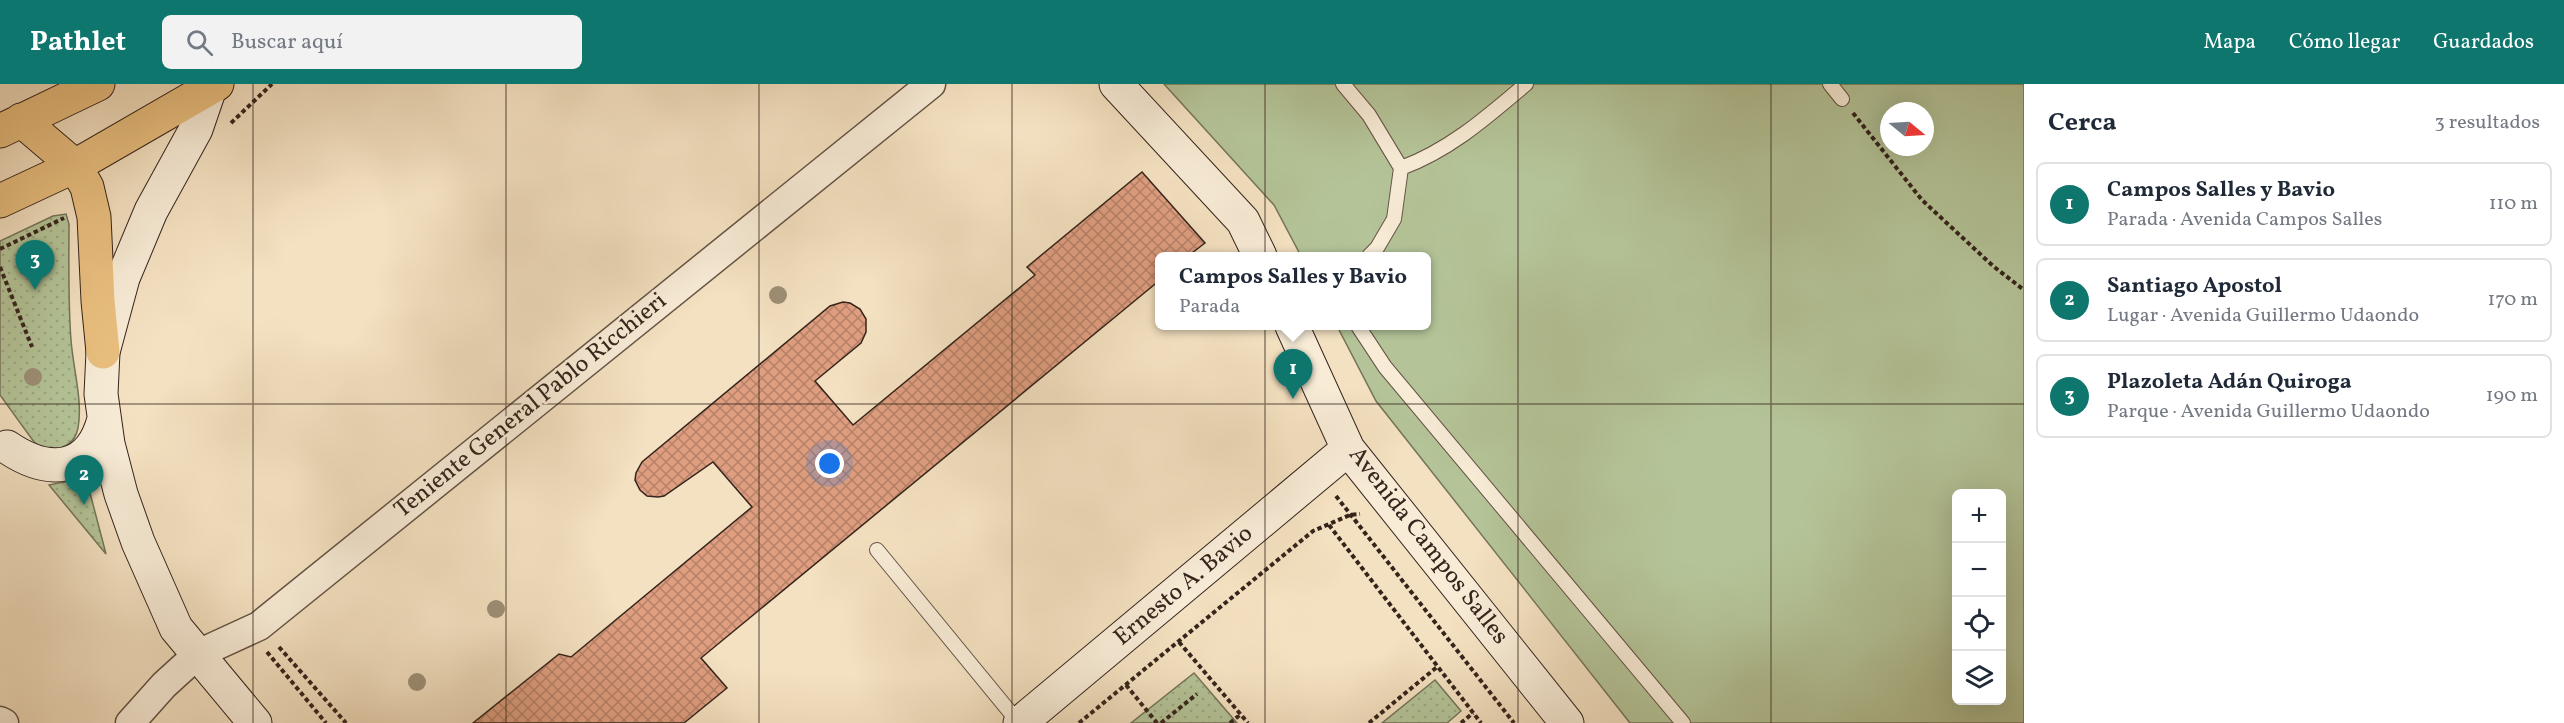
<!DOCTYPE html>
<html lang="es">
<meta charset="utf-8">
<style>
body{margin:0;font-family:Vollkorn,serif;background:#f2f2f3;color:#1f2937}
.controls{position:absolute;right:18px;bottom:18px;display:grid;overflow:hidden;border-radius:9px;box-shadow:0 6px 24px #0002}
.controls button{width:54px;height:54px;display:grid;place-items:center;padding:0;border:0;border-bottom:2px solid #e0e1e3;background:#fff;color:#1f2937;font:30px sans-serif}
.compass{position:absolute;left:1880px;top:18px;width:54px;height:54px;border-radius:50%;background:#fff;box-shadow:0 6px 24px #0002;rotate:108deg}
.you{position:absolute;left:830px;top:380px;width:21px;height:21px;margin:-15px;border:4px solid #fff;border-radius:50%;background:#1a73e8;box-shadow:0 0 0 9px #1a73e833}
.badge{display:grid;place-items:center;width:39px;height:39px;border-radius:50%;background:#0f766e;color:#fff;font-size:20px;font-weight:700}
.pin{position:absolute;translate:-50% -50px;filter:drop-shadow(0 2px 3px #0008)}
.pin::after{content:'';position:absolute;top:32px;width:21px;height:18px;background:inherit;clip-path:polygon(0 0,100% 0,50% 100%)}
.popup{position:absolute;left:1155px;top:168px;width:276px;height:78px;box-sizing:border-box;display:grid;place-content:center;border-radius:9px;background:#fff;filter:drop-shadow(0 2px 4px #0005);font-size:20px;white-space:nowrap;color:#747a83}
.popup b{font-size:22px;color:#1f2937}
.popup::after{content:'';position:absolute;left:50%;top:100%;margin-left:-12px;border:12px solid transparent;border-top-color:#fff}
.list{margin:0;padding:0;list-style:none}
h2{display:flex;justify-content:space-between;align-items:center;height:78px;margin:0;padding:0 24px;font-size:26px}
h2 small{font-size:20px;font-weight:400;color:#747a83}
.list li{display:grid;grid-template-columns:39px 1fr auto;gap:18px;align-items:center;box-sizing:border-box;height:84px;margin:0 12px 12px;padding:0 12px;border:2px solid #e0e1e3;border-radius:9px}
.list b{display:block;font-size:22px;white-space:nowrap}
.list p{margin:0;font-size:20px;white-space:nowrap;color:#747a83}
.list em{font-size:20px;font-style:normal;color:#747a83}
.icon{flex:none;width:33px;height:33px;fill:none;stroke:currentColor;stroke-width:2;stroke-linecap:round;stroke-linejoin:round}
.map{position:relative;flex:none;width:2024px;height:639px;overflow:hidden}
header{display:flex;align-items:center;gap:36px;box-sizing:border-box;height:84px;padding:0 30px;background:#0f766e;color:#fff}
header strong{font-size:28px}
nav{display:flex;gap:33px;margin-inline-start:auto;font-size:21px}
.search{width:420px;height:54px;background:#f2f2f3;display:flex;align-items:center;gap:15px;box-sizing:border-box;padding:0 21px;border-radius:9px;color:#747a83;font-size:22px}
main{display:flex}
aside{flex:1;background:#fff}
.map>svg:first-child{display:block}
.grass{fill:url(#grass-dots);stroke:#74745a;stroke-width:1.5}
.pitch{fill:#b4c498;stroke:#74745a;stroke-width:1.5;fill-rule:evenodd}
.building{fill:url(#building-cross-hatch);stroke:#35241c;stroke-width:1.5}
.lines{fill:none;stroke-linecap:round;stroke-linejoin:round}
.lane-casing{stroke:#655345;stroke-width:16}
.street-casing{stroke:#655345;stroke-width:31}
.secondary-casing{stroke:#35241c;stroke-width:35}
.primary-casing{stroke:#35241c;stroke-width:35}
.path{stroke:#35241c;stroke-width:4;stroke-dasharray:4.5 3;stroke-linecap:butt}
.lane{stroke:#f8ecd7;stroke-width:14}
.street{stroke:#f8ecd7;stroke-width:28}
.secondary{stroke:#f8ecd7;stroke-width:33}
.primary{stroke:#eac080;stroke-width:33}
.tree{fill:#9d8f77}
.grid{fill:none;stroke:#35241c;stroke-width:1.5;stroke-opacity:0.55}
.labels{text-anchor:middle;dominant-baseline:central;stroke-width:5;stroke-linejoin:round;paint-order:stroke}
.street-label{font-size:24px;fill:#35241c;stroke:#f8ecd7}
</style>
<header>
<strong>Pathlet</strong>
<div class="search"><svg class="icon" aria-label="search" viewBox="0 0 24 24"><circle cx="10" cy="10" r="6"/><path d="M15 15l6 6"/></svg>Buscar aquí</div>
<nav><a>Mapa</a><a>Cómo llegar</a><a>Guardados</a></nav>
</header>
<main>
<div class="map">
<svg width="2024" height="639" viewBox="0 0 2024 639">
<defs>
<pattern id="grass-dots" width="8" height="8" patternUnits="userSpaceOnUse" patternTransform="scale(1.5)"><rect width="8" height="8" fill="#b4c498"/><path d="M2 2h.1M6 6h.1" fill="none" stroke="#9ba882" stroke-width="1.8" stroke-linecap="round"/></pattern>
<pattern id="building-cross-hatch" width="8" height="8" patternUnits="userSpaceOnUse" patternTransform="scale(1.5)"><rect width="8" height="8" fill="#df9e80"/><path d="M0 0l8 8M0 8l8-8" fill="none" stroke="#b68168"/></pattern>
</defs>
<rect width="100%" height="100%" fill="#f4e1c1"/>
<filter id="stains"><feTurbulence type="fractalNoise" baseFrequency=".00333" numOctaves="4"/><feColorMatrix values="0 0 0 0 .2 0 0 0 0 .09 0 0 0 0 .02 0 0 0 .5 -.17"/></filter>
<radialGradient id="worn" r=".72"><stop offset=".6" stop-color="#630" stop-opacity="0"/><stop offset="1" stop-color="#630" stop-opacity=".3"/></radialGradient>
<path class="grass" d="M 66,130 L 69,140 C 69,178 68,218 71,256 C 73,284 83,317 78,344 C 75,361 61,365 47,367 L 34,358 L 0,311 L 0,157 L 53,132 Z
M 84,386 L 106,470 L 49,401 L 69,397 Z
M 1194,589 L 1237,639 L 1131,639 Z
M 1435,596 L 1461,627 L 1447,639 L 1382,639 Z"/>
<path class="pitch" d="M 1164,0 L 2024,0 L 2024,639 L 1630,639 L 1376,317 L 1337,242 L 1426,242 L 1426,172 L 1301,172 L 1274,121 ZM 1889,27 L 1925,27 L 1925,63 L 1889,63 ZM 1956,410 L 2002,410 L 2002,616 L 1956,616 Z"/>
<path class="building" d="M 1142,88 L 1205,159 L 1188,172 L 1160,172 L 1160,196 L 701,574 L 727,604 L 684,639 L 473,639 L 559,570 L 571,573 L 752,423 L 713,378 L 664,412 L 658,413 L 647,412 L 640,406 L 635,396 L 636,389 L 642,378 L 830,222 L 843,218 L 850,219 L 860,225 L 866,235 L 866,248 L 861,259 L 815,297 L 853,341 L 1035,191 L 1027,183 Z"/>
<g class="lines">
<g class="lane-casing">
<path id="lane" d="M 1343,0 L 1369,31 L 1401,84 L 1394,135 L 1377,164 L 1369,172
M 1830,0 L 1842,15
M 1401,84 C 1450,66 1487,33 1526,0
M 1358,242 L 1385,283 L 1683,639
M 877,466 L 1019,639"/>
</g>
<g class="street-casing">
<path id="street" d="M 0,637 L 4,639
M 130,639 L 164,601 L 198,570 L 259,542 L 931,0"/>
</g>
<g class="secondary-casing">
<path id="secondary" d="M 1116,0 L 1243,137 L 1260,172
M 210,4 L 196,45 L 151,127 L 123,194 L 103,268 L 101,310 L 108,360 L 121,410 L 138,458 L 176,544 L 255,639
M 1292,242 L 1348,365 L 1567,639
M 7,363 C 48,391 90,389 104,335
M 1020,639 L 1348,365"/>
</g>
<g class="primary-casing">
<path id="primary" d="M 21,36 L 75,82 L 87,103 L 94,133 L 98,217 L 103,268
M 0,47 L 98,0
M 0,117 L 75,82 L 217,0"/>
</g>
<path class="path" d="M 1853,29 L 1922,116 L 1993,182 L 2024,206
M 231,39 L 272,0
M 0,165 L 64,134
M 0,183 L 32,263
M 1336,412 L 1514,639
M 1329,441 L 1481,639
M 1179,558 L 1248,639
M 279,563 L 346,639
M 267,568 L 326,639
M 1126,601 L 1157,639
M 1079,639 L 1313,447 L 1350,431 L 1360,430
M 1161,639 L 1197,610
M 1230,639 L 1241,630
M 1369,639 L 1437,583
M 1461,639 L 1473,629"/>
<use href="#lane" class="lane"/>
<use href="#street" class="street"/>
<use href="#secondary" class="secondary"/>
<use href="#primary" class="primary"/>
</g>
<g class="tree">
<circle cx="778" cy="211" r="9"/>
<circle cx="33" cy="293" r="9"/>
<circle cx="496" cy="525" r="9"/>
<circle cx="417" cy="598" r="9"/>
</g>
<path class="grid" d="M 253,0 L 253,639M 506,0 L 506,639M 759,0 L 759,639M 1012,0 L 1012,639M 1265,0 L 1265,639M 1518,0 L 1518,639M 1771,0 L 1771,639M 0,320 L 2024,320"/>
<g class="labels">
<g class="street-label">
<text transform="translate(531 322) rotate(-39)">Teniente General Pablo Ricchieri</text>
<text transform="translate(1428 462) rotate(52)">Avenida Campos Salles</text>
<text transform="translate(1184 502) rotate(-40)">Ernesto A. Bavio</text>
</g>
</g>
<rect width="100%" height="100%" filter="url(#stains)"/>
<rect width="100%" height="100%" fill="url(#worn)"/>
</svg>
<div class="controls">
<button>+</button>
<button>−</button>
<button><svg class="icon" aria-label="locate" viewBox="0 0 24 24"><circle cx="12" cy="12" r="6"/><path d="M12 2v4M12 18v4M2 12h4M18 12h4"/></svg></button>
<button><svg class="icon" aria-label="layers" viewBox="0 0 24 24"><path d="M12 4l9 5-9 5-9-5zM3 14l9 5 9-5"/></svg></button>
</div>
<svg class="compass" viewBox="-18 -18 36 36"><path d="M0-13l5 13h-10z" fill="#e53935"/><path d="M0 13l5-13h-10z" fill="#747a83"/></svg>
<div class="you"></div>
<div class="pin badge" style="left:1293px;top:315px">1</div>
<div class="popup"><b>Campos Salles y Bavio</b>Parada</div>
<div class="pin badge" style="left:84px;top:421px">2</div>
<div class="pin badge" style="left:35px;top:206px">3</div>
</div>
<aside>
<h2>Cerca<small>3 resultados</small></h2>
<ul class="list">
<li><span class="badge">1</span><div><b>Campos Salles y Bavio</b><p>Parada · Avenida Campos Salles</p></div><em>110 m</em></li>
<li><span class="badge">2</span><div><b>Santiago Apostol</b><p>Lugar · Avenida Guillermo Udaondo</p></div><em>170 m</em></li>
<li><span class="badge">3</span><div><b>Plazoleta Adán Quiroga</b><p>Parque · Avenida Guillermo Udaondo</p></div><em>190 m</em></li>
</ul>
</aside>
</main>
